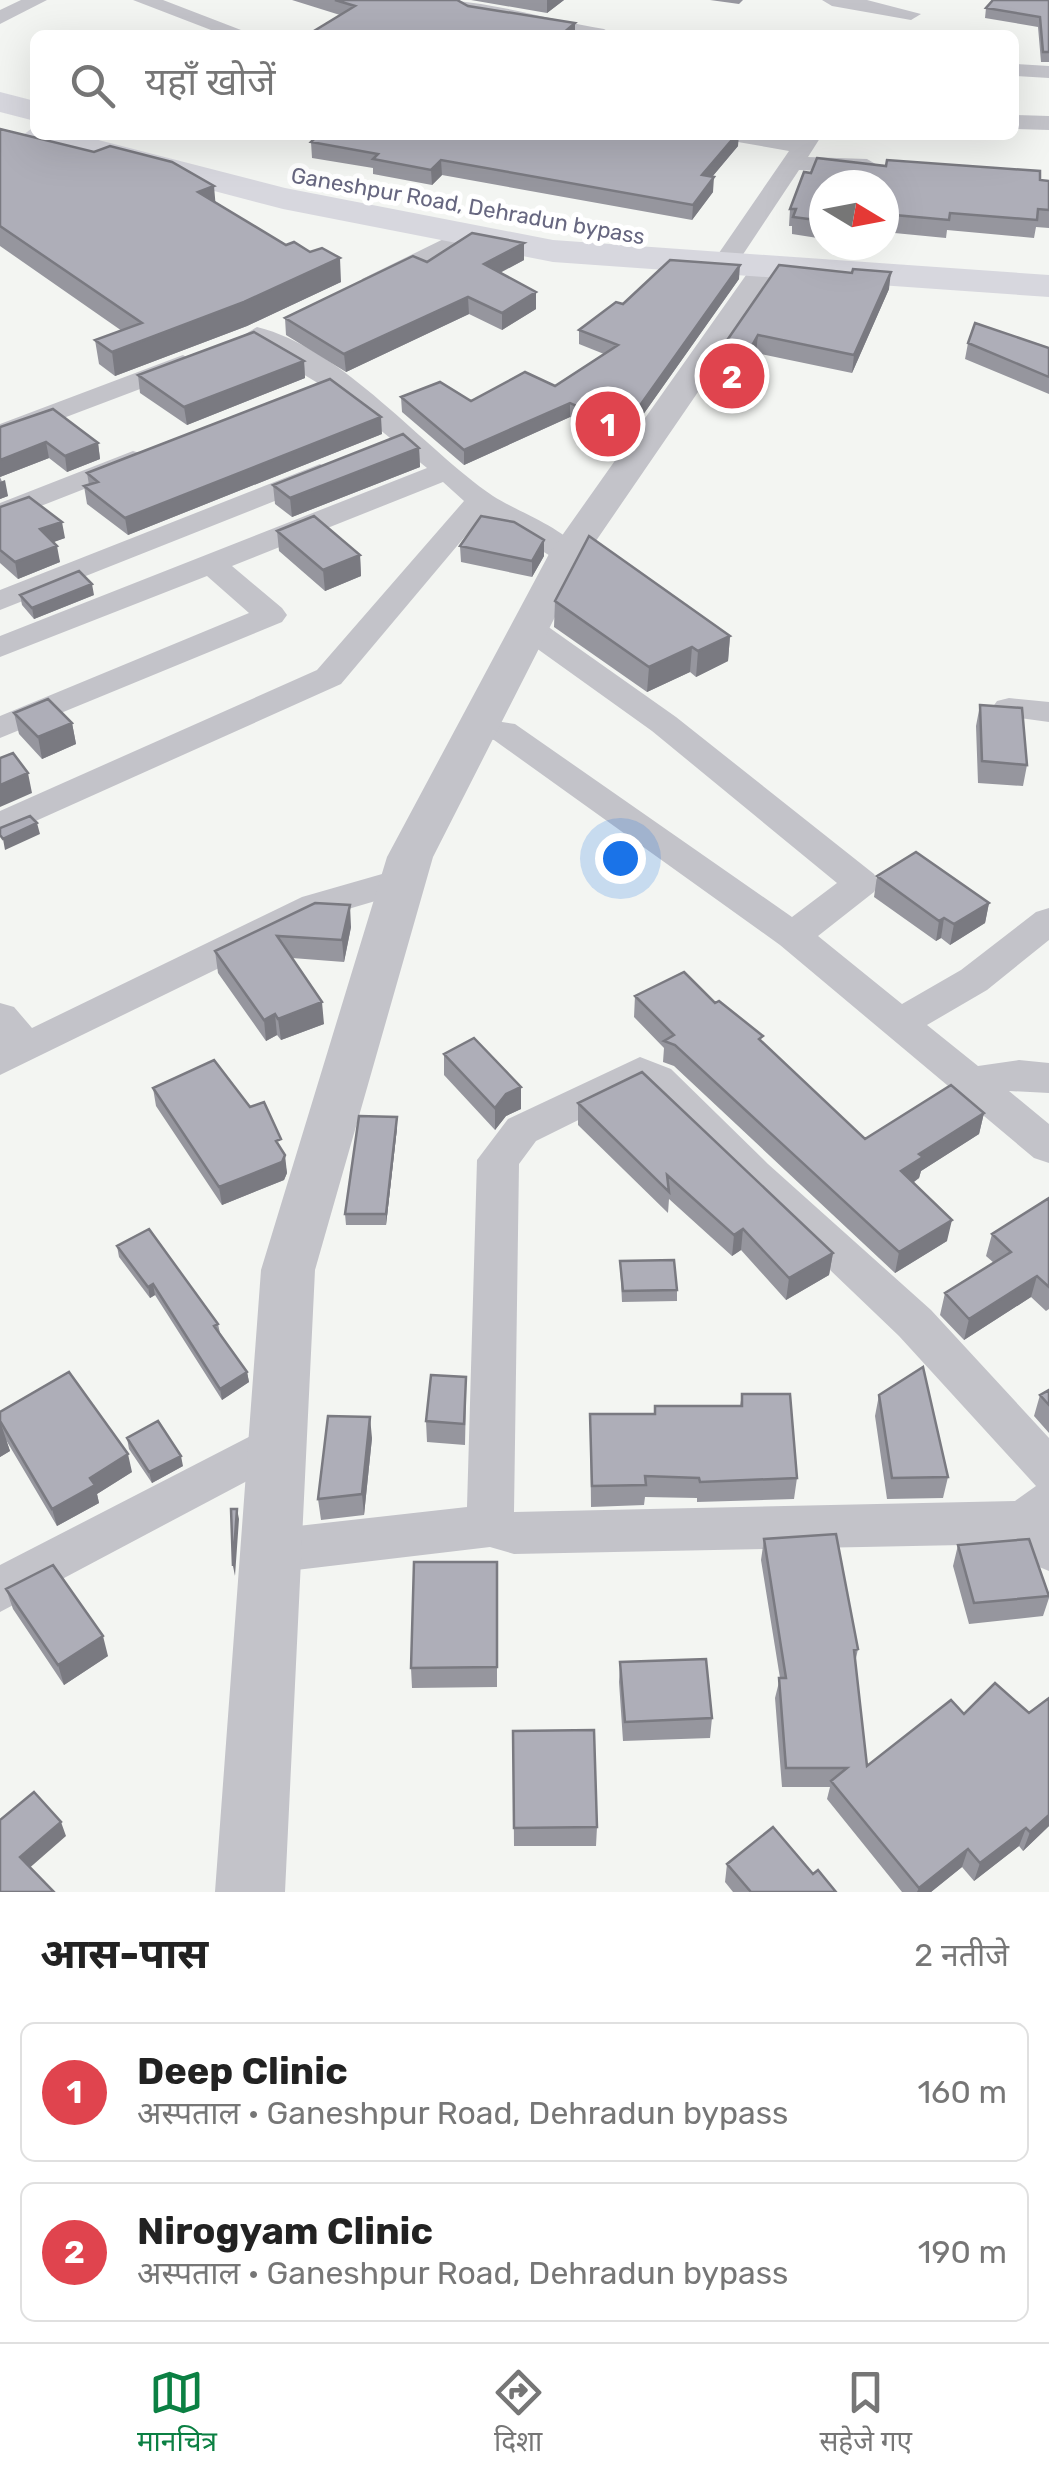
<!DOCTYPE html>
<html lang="hi">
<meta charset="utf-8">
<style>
body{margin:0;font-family:Rubik,"Noto Sans Devanagari",sans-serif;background:#f2f2f2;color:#222}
.compass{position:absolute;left:809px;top:170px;width:90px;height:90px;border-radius:50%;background:#fff;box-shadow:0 10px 40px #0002;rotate:100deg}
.you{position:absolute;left:620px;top:858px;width:35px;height:35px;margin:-25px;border:8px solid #fff;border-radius:50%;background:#1a73e8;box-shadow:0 0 0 15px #1a73e833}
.badge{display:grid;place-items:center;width:65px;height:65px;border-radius:50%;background:#0b8043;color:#fff;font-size:32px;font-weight:700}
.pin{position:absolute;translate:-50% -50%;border:5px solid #fff;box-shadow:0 2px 10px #0006}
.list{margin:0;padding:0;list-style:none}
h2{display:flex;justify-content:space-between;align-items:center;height:130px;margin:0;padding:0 40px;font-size:42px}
h2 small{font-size:32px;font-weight:400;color:#767676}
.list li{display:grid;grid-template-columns:65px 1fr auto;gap:30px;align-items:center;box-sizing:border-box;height:140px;margin:0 20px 20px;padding:0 20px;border:2px solid #e0e0e0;border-radius:15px}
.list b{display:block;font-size:38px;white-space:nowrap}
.list p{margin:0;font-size:32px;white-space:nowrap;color:#767676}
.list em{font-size:32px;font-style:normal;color:#767676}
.icon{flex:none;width:55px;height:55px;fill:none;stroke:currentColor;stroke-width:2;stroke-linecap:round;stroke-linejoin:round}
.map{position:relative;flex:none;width:1049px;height:1892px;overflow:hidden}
.search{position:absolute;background:#fff;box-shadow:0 10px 40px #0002;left:30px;right:30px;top:30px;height:110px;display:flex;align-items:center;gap:25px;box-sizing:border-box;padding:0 35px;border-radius:15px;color:#767676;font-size:38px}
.sheet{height:450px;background:#fff}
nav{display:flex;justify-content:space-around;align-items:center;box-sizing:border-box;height:140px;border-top:2px solid #e0e0e0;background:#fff;font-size:28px;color:#767676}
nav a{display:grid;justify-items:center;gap:5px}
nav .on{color:#0b8043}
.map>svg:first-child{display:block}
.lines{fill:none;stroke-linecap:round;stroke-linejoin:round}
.minor{fill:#c3c3c9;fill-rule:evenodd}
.tertiary{fill:#c3c3c9;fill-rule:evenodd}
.primary{fill:#d7d7de;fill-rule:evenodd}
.wall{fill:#96969e}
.shaded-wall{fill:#7a7a81}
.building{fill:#aeaeb8;stroke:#7a7a81;stroke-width:2.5}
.labels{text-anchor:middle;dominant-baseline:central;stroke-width:10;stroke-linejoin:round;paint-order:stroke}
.far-street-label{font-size:22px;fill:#676780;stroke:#fff}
</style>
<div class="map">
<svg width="1049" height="1892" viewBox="0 0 1049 1892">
<rect width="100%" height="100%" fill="#f3f5f2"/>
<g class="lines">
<path class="minor" d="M 21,0 L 47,0 L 0,24 L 0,10 Z
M 133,0 L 163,0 L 254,35 L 224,35 Z
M 435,0 C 487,0 550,20 604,29 L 614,35 C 575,35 463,25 435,0 Z
M 822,0 L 867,0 L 921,14 L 911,20 L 832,6 Z
M 1014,64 L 1049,66 L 1049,78 L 1014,76 Z
M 1014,115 L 1049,116 L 1049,130 L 1014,129 Z
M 727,135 L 822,135 L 808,157 L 867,159 L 879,166 L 867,173 L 799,170 L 732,271 L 723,274 L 710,266 L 789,151 L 738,142 Z
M 468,227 L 477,229 L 480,234 L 477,239 L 384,284 L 366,284 L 362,279 Z
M 257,327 C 343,348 423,448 493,496 C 520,513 565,528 583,554 L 579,560 L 557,560 L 483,515 L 341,684 L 0,837 L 0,811 L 317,670 L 464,501 L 443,482 L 232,566 L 282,608 L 287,615 L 282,622 L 0,738 L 0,716 L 249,613 L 207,576 L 0,657 L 0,636 L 427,468 L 336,394 L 248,341 L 244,335 Z
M 183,355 L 196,363 L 193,369 L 0,442 L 0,424 Z
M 133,451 L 143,454 L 147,460 L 143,466 L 0,522 L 0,503 Z
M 320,464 L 334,473 L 330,479 L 0,610 L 0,590 Z
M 529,618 L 540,621 L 676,717 L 874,874 L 879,883 L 874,892 L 818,936 L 902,1004 L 961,970 L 1036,912 L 1049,908 L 1049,940 L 987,990 L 927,1025 L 978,1066 L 1019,1060 L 1049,1063 L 1049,1093 L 1009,1091 L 1049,1124 L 1049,1163 L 1034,1158 L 780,945 L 494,740 L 465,735 L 460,728 L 465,721 L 477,718 L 515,724 L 792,917 L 837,883 L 652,731 L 518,635 L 513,628 Z
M 1009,698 L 1049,702 L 1049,722 L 997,715 L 992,708 L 997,701 Z
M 403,868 L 416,871 L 421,880 L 416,889 L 328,915 L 0,1075 L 0,1003 L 14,1007 L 32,1028 L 302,897 Z
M 640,1057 L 671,1069 L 768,1164 L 931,1310 L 1049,1438 L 1049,1571 L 1032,1564 L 1013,1544 L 514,1554 L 490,1547 L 271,1573 L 254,1566 L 247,1551 L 254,1536 L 271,1529 L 467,1507 L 477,1160 L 508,1119 ZM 641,1089 L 899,1336 L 1036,1486 L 1015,1501 L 514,1512 L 519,1164 L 536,1141 Z
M 278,1422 L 294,1428 L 301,1442 L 294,1456 L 0,1612 L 0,1565 Z"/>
<path class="tertiary" d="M 767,258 L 783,268 L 587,554 L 433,857 L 315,1270 L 285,1892 L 215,1892 L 261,1270 L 387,857 L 549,554 L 756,261 Z"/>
<path class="primary" d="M 0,92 L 35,101 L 35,121 L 0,112 Z
M 35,126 L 35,135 L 79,135 L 285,188 L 553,240 L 1049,275 L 1049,297 L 553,262 L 283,209 L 28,142 L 23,135 Z"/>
</g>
<path class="wall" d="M 292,0 L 457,0 L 468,6 L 575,35 L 315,35 L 314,31 L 340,15 Z
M 471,0 L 564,0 L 547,13 Z
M 710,0 L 743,0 L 739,4 Z
M 1049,0 L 1049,62 L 1041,62 L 1038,27 L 985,18 L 986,8 Z
M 0,129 L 216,202 L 341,282 L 247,326 L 115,376 L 99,364 L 95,340 L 122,331 L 0,246 Z
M 311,142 L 738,146 L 712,177 L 713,192 L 692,220 L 442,175 L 432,185 L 373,174 L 373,168 L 312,158 Z
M 886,166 L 1049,181 L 1049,228 L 1036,227 L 1034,238 L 947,230 L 946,238 L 884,232 L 884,185 L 824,185 L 824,239 L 792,234 L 792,226 L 789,226 L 790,209 L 811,173 Z
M 524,260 L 500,273 L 536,292 L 536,309 L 502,330 L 469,314 L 346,372 L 286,335 L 285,318 L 427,262 Z
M 779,265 L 889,289 L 852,373 L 756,353 L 739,385 L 711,380 L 712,362 Z
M 739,279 L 640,419 L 614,436 L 570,417 L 464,465 L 402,412 L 401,397 L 471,401 L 555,386 L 604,354 L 579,344 L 579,330 L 623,304 Z
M 968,343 L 1049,348 L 1049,394 L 965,359 Z
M 304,361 L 305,378 L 187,425 L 140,393 L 138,375 Z
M 0,427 L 98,443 L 100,459 L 67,472 L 49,458 L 0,477 L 8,496 L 0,499 Z
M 382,434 L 128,535 L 87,504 L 84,486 L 89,485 L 87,473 Z
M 419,448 L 420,467 L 292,517 L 275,504 L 273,485 Z
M 0,507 L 65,538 L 53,542 L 60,562 L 18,579 L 0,563 Z
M 277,531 L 360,555 L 361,576 L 325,591 L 279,551 Z
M 460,546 L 544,556 L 532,577 L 461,562 Z
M 20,595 L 94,595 L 34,619 L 22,605 Z
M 555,601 L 730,636 L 728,661 L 696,677 L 690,672 L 647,692 L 554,627 Z
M 980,705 L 1027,765 L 1023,786 L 978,783 L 976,726 Z
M 14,713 L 72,723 L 76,744 L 42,759 L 19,734 Z
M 877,876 L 989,903 L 985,923 L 950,945 L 941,938 L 936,941 L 874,897 Z
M 315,903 L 351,927 L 344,962 L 292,958 L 324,1024 L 281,1040 L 277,1035 L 266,1041 L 218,973 L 215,951 Z
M 635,996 L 715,1003 L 762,1042 L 865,1139 L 984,1113 L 979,1134 L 921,1171 L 919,1178 L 913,1183 L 947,1241 L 895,1273 L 674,1066 L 663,1062 L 664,1048 L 634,1017 Z
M 444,1054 L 521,1087 L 521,1109 L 506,1116 L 495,1130 L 444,1075 Z
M 153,1088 L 283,1152 L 287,1173 L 284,1180 L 222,1205 L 156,1106 Z
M 578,1103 L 833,1253 L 829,1275 L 786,1300 L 741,1250 L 732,1256 L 669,1199 L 668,1213 L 578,1125 Z
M 397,1117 L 397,1128 L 386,1225 L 346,1225 L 345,1214 Z
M 1049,1198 L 1049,1309 L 1046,1311 L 1031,1297 L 964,1340 L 940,1315 L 945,1293 L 994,1263 L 986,1256 L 992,1234 Z
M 117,1246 L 218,1324 L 220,1333 L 247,1372 L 249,1382 L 222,1400 L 155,1295 L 150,1298 L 119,1257 Z
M 620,1261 L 677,1290 L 677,1301 L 622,1302 Z
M 1049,1390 L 1049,1433 L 1034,1416 L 1040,1395 Z
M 742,1394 L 797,1478 L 794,1499 L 697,1502 L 697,1498 L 645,1497 L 644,1505 L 591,1507 L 590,1414 L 654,1414 L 740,1406 Z
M 879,1395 L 948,1477 L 943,1498 L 887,1499 L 875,1416 Z
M 466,1398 L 465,1445 L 427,1442 L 426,1421 Z
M 0,1412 L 132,1472 L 97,1494 L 99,1503 L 57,1526 L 6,1440 L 10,1451 L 0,1457 Z
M 127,1438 L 183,1466 L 152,1483 L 129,1449 Z
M 372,1438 L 364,1515 L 321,1520 L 318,1499 Z
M 764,1539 L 858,1649 L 855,1663 L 867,1766 L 964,1714 L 1029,1713 L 1049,1698 L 1049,1826 L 1023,1851 L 1019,1846 L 974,1881 L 962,1867 L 931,1892 L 902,1892 L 827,1799 L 830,1787 L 782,1787 L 775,1698 L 780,1678 L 761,1560 Z
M 958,1545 L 1049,1593 L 1049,1598 L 1043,1616 L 969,1624 L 953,1566 Z
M 497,1562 L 497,1687 L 412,1688 L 411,1668 Z
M 6,1589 L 108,1656 L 64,1685 L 13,1609 Z
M 620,1662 L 712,1718 L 710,1738 L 623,1741 L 619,1682 Z
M 513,1731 L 597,1827 L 596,1846 L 514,1846 Z
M 727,1864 L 813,1874 L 836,1892 L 733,1892 L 725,1882 Z"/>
<path class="shaded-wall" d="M 547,0 L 564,0 L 547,13 Z
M 575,23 L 575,35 L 561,35 Z
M 736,135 L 739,135 L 738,146 L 701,190 L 702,175 Z
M 441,160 L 442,175 L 432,185 L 431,170 Z
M 714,177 L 713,192 L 692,220 L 693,205 Z
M 214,186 L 216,209 L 198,192 Z
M 524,243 L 524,260 L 484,281 L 484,264 Z
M 340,258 L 341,282 L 247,326 L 115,376 L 112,352 Z
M 740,265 L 739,279 L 640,419 L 614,436 L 614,422 Z
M 891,272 L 889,289 L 852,373 L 854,355 Z
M 536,292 L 536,309 L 502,330 L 502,313 Z
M 468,297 L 469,314 L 346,372 L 344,354 Z
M 758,335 L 756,353 L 739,385 L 740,367 Z
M 304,361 L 305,378 L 187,425 L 184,407 Z
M 570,403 L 570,417 L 464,465 L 464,450 Z
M 381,417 L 382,434 L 128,535 L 125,518 Z
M 46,442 L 49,458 L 0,477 L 0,460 Z
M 98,443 L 100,459 L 67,472 L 65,456 Z
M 419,448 L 420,467 L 292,517 L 290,498 Z
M 5,480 L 8,496 L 0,499 L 0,482 Z
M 62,522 L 65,538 L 43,546 L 40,529 Z
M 544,540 L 544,556 L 532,577 L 532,561 Z
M 57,546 L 60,562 L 18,579 L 15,562 Z
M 360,555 L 361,576 L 325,591 L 323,570 Z
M 92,584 L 94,595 L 34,619 L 32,608 Z
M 730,636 L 728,661 L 696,677 L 698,651 Z
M 692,647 L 690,672 L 647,692 L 649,667 Z
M 72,723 L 76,744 L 42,759 L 38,737 Z
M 28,773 L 32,793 L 0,807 L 0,785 Z
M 37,823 L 40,834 L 5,850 L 3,839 Z
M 989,903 L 985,923 L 950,945 L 954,924 Z
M 350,905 L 351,927 L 344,962 L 342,940 Z
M 944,918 L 941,938 L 936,941 L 939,921 Z
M 322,1002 L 324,1024 L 281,1040 L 278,1019 Z
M 275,1014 L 277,1035 L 266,1041 L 264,1020 Z
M 521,1087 L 521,1109 L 506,1116 L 495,1130 L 495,1108 L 506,1094 Z
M 984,1113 L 979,1134 L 921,1171 L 919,1178 L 897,1193 L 901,1171 L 919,1154 Z
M 397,1117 L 397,1128 L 386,1225 L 386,1214 Z
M 285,1155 L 287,1173 L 284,1180 L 222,1205 L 219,1187 Z
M 952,1220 L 947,1241 L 895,1273 L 899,1252 Z
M 743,1229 L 741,1250 L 732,1256 L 734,1235 Z
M 833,1253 L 829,1275 L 786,1300 L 789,1278 Z
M 1037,1276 L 1031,1297 L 964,1340 L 969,1319 Z
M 153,1284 L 155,1295 L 150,1298 L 148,1287 Z
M 247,1372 L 249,1382 L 222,1400 L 220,1389 Z
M 370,1417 L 372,1438 L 364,1515 L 362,1494 Z
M 0,1421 L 10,1451 L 0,1457 Z
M 128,1454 L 132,1472 L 97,1494 L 99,1503 L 57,1526 L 52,1509 L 90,1478 Z
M 181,1456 L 183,1466 L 152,1483 L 149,1472 Z
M 237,1509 L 239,1519 L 235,1576 L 233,1566 Z
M 103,1636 L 108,1656 L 64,1685 L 58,1665 Z
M 1049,1809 L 1049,1826 L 1023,1851 L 1030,1832 Z
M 61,1822 L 66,1836 L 26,1871 L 20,1857 Z
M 1026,1828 L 1019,1846 L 974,1881 L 980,1863 Z
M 968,1849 L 962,1867 L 931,1892 L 917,1892 L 919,1888 Z"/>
<path class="building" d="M 335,0 L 457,0 L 468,6 L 575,23 L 561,35 L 331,35 L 314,31 L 355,6 Z
M 993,0 L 1049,0 L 1049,52 L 1043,52 L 1040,17 L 986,8 Z
M 0,129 L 94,152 L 110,146 L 172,162 L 214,186 L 198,192 L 286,245 L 294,242 L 310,252 L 322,248 L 340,258 L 244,302 L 112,352 L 95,340 L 142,323 L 0,226 Z
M 318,135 L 736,135 L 702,175 L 714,177 L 693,205 L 441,160 L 431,170 L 373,159 L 378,154 L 311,142 Z
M 817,158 L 886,166 L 887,160 L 1040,171 L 1040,180 L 1049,181 L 1049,210 L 1038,209 L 1037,220 L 950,213 L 949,220 L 884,214 L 884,185 L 824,185 L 824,221 L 793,217 L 796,209 L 790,209 L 804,172 L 811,173 Z
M 472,233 L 524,243 L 484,264 L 536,292 L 502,313 L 468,297 L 344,354 L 285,318 L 413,256 L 427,262 Z
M 670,260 L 740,265 L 641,404 L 614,422 L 570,403 L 464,450 L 401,397 L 440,382 L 471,401 L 525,372 L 555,386 L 618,345 L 579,330 L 616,302 L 623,304 Z
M 779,265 L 852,273 L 853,269 L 891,272 L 854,355 L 758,335 L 740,367 L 712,362 Z
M 975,323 L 1049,348 L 1049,377 L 968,343 Z
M 254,332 L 304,361 L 184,407 L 138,375 Z
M 330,379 L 381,417 L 125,518 L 84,486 L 98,482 L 87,473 Z
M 53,409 L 98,443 L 65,456 L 46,442 L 0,460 L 0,427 Z
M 403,434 L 419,448 L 290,498 L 273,485 Z
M 29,497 L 62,522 L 40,529 L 57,546 L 15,562 L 0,550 L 0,507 Z
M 314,516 L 360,555 L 323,570 L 277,531 Z
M 481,516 L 514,522 L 544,540 L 532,561 L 460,546 Z
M 589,536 L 730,636 L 698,651 L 692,647 L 649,667 L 555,601 Z
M 79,571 L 92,584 L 32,608 L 20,595 Z
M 48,699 L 72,723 L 38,737 L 14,713 Z
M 980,705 L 1022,708 L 1027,765 L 982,761 Z
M 13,753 L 28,773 L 0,785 L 0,758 Z
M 30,816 L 37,823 L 3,839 L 0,835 L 0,828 Z
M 916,852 L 989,903 L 954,924 L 944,918 L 939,921 L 877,876 Z
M 315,903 L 350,905 L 342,940 L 277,936 L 322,1002 L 278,1019 L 275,1014 L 264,1020 L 215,951 Z
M 684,972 L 715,1003 L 719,1001 L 763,1036 L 759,1039 L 865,1139 L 951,1085 L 984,1113 L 919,1154 L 923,1157 L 901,1171 L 952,1220 L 899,1252 L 675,1045 L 664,1041 L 674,1035 L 635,996 Z
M 474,1038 L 521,1087 L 506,1094 L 495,1108 L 444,1054 Z
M 214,1060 L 250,1107 L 264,1102 L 281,1139 L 276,1141 L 285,1155 L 282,1162 L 219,1187 L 153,1088 Z
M 642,1072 L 833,1253 L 789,1278 L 743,1229 L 734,1235 L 667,1175 L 669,1192 L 578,1103 Z
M 359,1116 L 397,1117 L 386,1214 L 345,1214 Z
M 1049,1198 L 1049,1287 L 1037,1276 L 969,1319 L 945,1293 L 1011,1252 L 992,1234 Z
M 149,1229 L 218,1324 L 214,1326 L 247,1372 L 220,1389 L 153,1284 L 148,1287 L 117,1246 Z
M 674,1260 L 677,1290 L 623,1291 L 620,1261 Z
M 923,1367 L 948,1477 L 892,1478 L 879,1395 Z
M 69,1372 L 128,1454 L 90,1478 L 95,1485 L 52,1509 L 0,1421 L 0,1412 Z
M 431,1375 L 466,1377 L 464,1424 L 426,1421 Z
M 1049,1390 L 1049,1405 L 1040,1395 Z
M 742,1394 L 790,1394 L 797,1478 L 700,1482 L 699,1478 L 645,1476 L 646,1485 L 592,1486 L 590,1414 L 655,1414 L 655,1406 L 742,1406 Z
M 328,1416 L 370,1417 L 362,1494 L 318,1499 Z
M 158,1421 L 181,1456 L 149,1472 L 127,1438 Z
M 231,1509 L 237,1509 L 233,1566 Z
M 836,1534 L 858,1649 L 854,1650 L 867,1766 L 951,1700 L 964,1714 L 995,1683 L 1029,1713 L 1049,1698 L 1049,1815 L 1030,1832 L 1026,1828 L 980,1863 L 968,1849 L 919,1888 L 831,1781 L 847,1768 L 786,1768 L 779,1678 L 786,1678 L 764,1539 Z
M 1029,1539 L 1049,1596 L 974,1603 L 958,1545 Z
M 414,1562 L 497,1562 L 497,1667 L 411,1668 Z
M 53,1565 L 103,1636 L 58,1665 L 6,1589 Z
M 706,1659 L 712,1718 L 625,1722 L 620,1662 Z
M 594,1730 L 597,1827 L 514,1828 L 513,1731 Z
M 34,1792 L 61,1822 L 20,1857 L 54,1892 L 0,1892 L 0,1820 Z
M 773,1827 L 813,1874 L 818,1870 L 836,1892 L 751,1892 L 727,1864 Z"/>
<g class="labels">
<g class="far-street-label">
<text transform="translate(468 206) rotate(10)">Ganeshpur Road, Dehradun bypass</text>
</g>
</g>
</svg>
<svg class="compass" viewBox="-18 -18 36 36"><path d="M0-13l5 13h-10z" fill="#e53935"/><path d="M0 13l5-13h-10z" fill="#767676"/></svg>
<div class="you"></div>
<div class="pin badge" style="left:608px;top:424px;background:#e0444e">1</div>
<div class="pin badge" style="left:732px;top:376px;background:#e0444e">2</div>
<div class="search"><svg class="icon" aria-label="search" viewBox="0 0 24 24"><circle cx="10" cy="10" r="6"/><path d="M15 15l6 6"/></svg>यहाँ खोजें</div>
</div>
<section class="sheet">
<h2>आस-पास<small>2 नतीजे</small></h2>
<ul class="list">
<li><span class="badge" style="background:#e0444e">1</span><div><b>Deep Clinic</b><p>अस्पताल · Ganeshpur Road, Dehradun bypass</p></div><em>160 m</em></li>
<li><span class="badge" style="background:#e0444e">2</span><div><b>Nirogyam Clinic</b><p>अस्पताल · Ganeshpur Road, Dehradun bypass</p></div><em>190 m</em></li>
</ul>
</section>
<nav>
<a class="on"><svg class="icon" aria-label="map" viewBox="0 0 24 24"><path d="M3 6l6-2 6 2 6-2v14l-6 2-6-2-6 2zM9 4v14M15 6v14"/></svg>मानचित्र</a>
<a><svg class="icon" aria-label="directions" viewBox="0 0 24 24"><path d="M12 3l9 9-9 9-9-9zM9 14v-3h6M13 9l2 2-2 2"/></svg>दिशा</a>
<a><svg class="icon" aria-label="saved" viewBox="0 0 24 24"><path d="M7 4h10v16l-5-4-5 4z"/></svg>सहेजे गए</a>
</nav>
